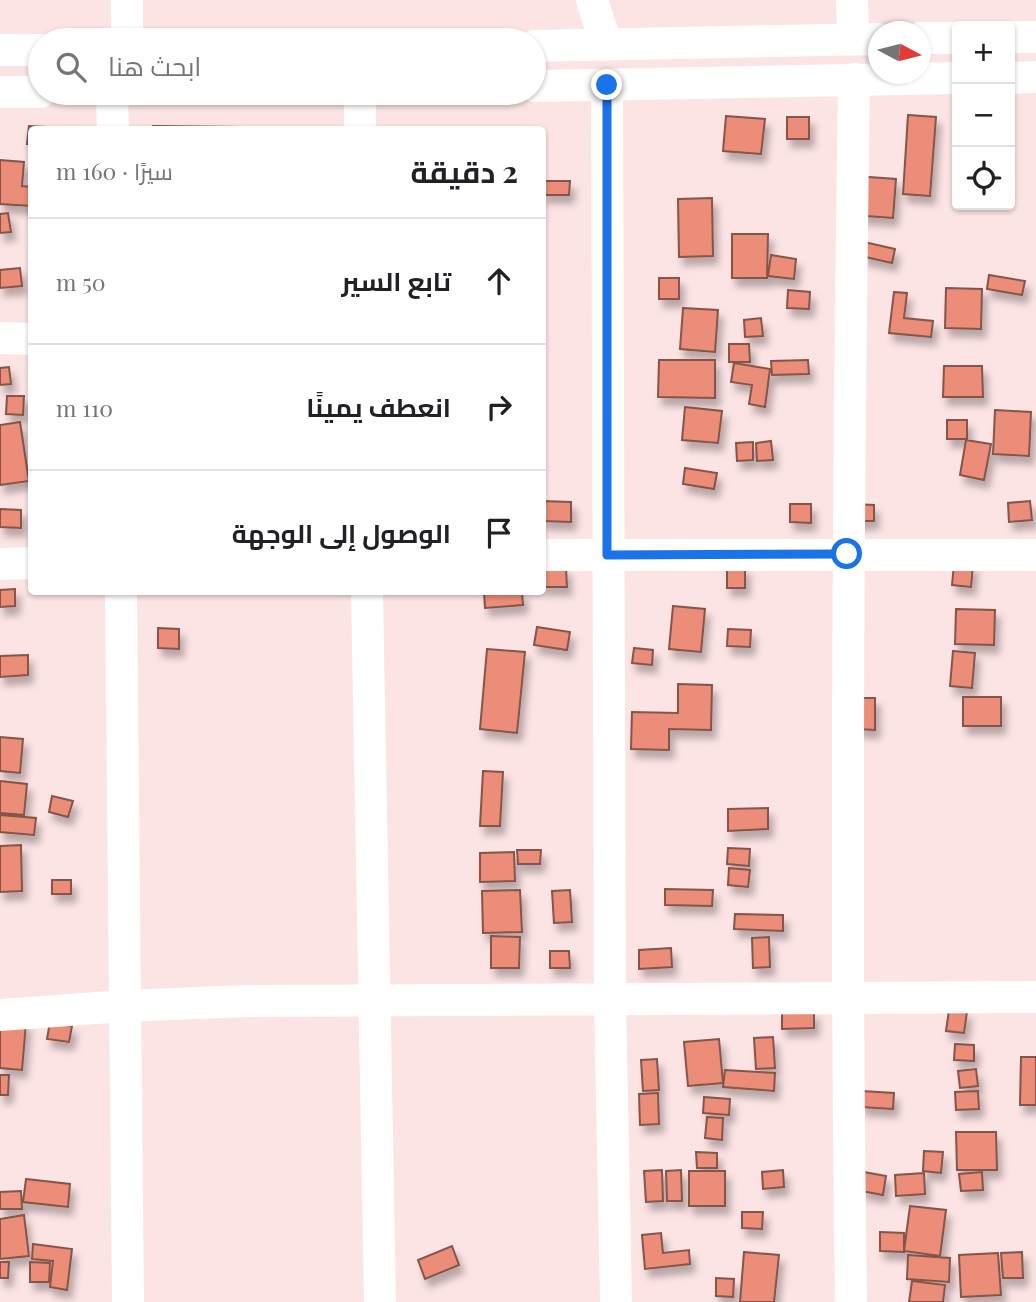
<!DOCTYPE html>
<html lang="ar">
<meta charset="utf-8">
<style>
body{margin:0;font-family:"Playfair Display",Cairo,serif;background:#f2f2f2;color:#202124;direction:rtl}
.controls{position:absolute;right:21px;top:21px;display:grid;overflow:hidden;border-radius:7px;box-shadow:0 2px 5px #0004}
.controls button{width:63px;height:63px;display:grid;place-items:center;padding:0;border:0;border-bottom:2px solid #e0e0e0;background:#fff;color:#202124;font:35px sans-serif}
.compass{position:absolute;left:868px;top:21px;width:63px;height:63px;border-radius:50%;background:#fff;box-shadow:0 2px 5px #0004;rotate:97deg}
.stop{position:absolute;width:21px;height:21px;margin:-16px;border:5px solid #1a73e8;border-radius:50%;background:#fff}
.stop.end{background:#1a73e8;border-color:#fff;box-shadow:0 2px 7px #0008}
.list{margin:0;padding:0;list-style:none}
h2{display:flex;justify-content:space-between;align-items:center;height:91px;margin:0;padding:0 28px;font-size:30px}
h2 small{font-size:23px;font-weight:400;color:#757577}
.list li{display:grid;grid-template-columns:46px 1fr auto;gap:21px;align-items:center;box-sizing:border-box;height:126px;padding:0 28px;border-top:2px solid #e0e0e0}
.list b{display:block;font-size:26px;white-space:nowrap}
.list em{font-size:23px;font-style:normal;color:#757577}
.icon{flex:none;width:38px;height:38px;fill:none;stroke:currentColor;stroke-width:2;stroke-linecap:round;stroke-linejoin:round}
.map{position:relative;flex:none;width:1036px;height:1302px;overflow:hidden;direction:ltr}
.search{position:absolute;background:#fff;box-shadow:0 2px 5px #0004;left:28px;top:28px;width:518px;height:77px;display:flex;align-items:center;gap:18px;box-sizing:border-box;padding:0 24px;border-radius:38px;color:#757577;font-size:26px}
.panel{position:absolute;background:#fff;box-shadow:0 2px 5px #0004;left:28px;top:126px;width:518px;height:469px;border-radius:7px;direction:rtl}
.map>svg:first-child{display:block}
.building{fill:#eb8d78;stroke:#855449;stroke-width:2;filter:url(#shadow)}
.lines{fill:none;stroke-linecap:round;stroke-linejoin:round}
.street{stroke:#fff;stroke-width:32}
.route{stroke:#1a73e8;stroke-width:9}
</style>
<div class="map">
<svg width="1036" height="1302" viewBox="0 0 1036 1302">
<defs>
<filter id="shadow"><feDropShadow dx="4.5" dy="8" stdDeviation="3.5" flood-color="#0004"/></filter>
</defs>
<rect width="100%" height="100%" fill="#fce3e4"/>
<path class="building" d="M 908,115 L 936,117 L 930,196 L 903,194 Z
M 726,116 L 765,119 L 761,154 L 723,151 Z
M 787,117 L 809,117 L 809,139 L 787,139 Z
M 29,126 L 62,128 L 62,130 L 32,130 L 32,144 L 27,144 Z
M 153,126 L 242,127 L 242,130 L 153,130 Z
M 0,160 L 24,162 L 22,186 L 32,187 L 32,206 L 0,204 Z
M 855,176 L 896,179 L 893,218 L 852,215 Z
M 543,181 L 570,181 L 569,195 L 542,195 Z
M 712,198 L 713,256 L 679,257 L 678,199 Z
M 8,213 L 11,232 L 0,233 L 0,214 Z
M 732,234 L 768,234 L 767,278 L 732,278 Z
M 864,242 L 895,249 L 892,263 L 861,256 Z
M 771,255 L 796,259 L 794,279 L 768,276 Z
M 20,268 L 22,286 L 0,288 L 0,270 Z
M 989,275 L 1025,281 L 1022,295 L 987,289 Z
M 659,278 L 679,278 L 679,299 L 659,299 Z
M 946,288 L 982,289 L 981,329 L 945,328 Z
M 788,290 L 810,292 L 809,309 L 787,308 Z
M 894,292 L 907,293 L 904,318 L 933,321 L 931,337 L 889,333 Z
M 683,308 L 718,310 L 715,352 L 680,349 Z
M 761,318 L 763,336 L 745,337 L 744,320 Z
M 729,344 L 749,344 L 750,362 L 729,362 Z
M 659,360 L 715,360 L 715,398 L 658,397 Z
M 808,360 L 809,374 L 772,375 L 771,361 Z
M 734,363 L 770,369 L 765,407 L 749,404 L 752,385 L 731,382 Z
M 944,366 L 982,366 L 983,397 L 943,397 Z
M 9,367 L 11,384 L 0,385 L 0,368 Z
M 7,396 L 24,396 L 23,415 L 6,414 Z
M 685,407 L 722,411 L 718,443 L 682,440 Z
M 995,410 L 1031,412 L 1029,456 L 993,454 Z
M 947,420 L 967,420 L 967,439 L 947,439 Z
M 20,422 L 29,481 L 0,485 L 0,425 Z
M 966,440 L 991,444 L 984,480 L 960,475 Z
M 771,441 L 773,460 L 757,461 L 756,443 Z
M 753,442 L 753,460 L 737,461 L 736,443 Z
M 685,468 L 717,473 L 714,489 L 683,484 Z
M 542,501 L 571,502 L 571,522 L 542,521 Z
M 1030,501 L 1032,520 L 1009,522 L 1008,503 Z
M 790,504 L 811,504 L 811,523 L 790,522 Z
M 854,504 L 874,505 L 874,521 L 854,521 Z
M 0,509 L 21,510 L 21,528 L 0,527 Z
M 954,564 L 973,565 L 971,587 L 952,585 Z
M 727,567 L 745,567 L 745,588 L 727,588 Z
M 542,568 L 566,568 L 567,587 L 542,587 Z
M 15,589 L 15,606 L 0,607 L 0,590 Z
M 484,592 L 522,592 L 523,605 L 485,608 Z
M 673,606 L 705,609 L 701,652 L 669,649 Z
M 956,609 L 995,610 L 994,645 L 955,644 Z
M 537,627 L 570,632 L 567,650 L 534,645 Z
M 158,628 L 179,629 L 179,649 L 158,648 Z
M 728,629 L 751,630 L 750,647 L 727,646 Z
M 634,648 L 653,650 L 652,665 L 632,663 Z
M 487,649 L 525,652 L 517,733 L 480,729 Z
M 953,651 L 975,653 L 972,688 L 950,686 Z
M 28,655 L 28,675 L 0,677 L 0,656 Z
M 678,684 L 712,685 L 711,730 L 669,729 L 669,750 L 631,749 L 632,712 L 678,713 Z
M 963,697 L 1001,697 L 1001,726 L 963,726 Z
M 857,698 L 875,698 L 875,730 L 857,729 Z
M 0,737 L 23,739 L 20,773 L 0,771 Z
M 483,771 L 503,772 L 500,826 L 480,826 Z
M 0,781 L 27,784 L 24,815 L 0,813 Z
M 52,796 L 73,801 L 68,817 L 49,812 Z
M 768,808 L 768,829 L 728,831 L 728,809 Z
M 0,815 L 36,818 L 34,835 L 0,832 Z
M 21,845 L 22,891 L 0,892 L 0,846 Z
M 728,848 L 750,849 L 749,866 L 727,864 Z
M 517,850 L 541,850 L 540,864 L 518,864 Z
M 514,852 L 515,881 L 480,882 L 480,853 Z
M 729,868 L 750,870 L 748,887 L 728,885 Z
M 52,880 L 71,880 L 71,894 L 52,894 Z
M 665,889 L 713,890 L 712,906 L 665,905 Z
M 520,890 L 522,932 L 483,933 L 482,891 Z
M 570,890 L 572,922 L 554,923 L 552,891 Z
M 735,914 L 783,915 L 783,931 L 734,929 Z
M 491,936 L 520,937 L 519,968 L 491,968 Z
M 769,937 L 770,967 L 753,968 L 752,938 Z
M 671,948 L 672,967 L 639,969 L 639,950 Z
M 550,951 L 569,951 L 570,968 L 550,968 Z
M 949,1010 L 967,1012 L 964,1033 L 946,1031 Z
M 814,1012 L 814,1028 L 782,1029 L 782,1013 Z
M 0,1021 L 26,1023 L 22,1070 L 0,1068 Z
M 50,1022 L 72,1026 L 69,1042 L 47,1039 Z
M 773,1037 L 775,1068 L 756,1069 L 754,1038 Z
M 719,1039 L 723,1083 L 688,1086 L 684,1042 Z
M 955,1044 L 974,1045 L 974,1061 L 954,1060 Z
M 1021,1057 L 1036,1057 L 1036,1105 L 1020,1105 Z
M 657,1059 L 659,1090 L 643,1091 L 641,1060 Z
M 976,1069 L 978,1086 L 960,1088 L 958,1071 Z
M 725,1070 L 775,1073 L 774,1091 L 723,1087 Z
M 0,1075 L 9,1075 L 8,1095 L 0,1095 Z
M 862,1091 L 894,1093 L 893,1109 L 861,1107 Z
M 978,1091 L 979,1109 L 956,1110 L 955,1092 Z
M 658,1093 L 659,1124 L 640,1125 L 639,1094 Z
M 704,1097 L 730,1099 L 729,1115 L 703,1113 Z
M 707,1117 L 723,1118 L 722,1140 L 705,1138 Z
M 956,1132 L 996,1132 L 997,1170 L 957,1170 Z
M 924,1151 L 943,1152 L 941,1173 L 923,1171 Z
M 696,1152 L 717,1153 L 717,1168 L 697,1168 Z
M 662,1170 L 663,1201 L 646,1202 L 644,1171 Z
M 681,1170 L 682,1201 L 667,1201 L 666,1171 Z
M 783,1170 L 784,1187 L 763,1189 L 762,1172 Z
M 689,1171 L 725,1171 L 725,1206 L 689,1206 Z
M 864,1172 L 886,1176 L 883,1195 L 861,1191 Z
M 982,1172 L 983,1190 L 961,1191 L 959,1174 Z
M 924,1173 L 925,1194 L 896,1196 L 895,1175 Z
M 26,1179 L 70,1184 L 68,1207 L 23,1202 Z
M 21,1191 L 22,1209 L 0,1209 L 0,1192 Z
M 910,1206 L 946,1210 L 940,1256 L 904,1251 Z
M 742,1212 L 763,1212 L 762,1229 L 742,1228 Z
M 24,1215 L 29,1256 L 0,1259 L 0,1219 Z
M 880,1232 L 904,1233 L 904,1252 L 880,1251 Z
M 661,1233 L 663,1253 L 689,1250 L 690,1264 L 645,1269 L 642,1235 Z
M 33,1244 L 72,1249 L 67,1290 L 50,1287 L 53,1261 L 32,1259 Z
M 452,1246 L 459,1265 L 425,1279 L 418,1260 Z
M 744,1252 L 779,1255 L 774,1302 L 740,1302 Z
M 1022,1252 L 1023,1278 L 1003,1278 L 1001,1253 Z
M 998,1253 L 1001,1295 L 961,1297 L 959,1255 Z
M 908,1255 L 950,1258 L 949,1282 L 907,1279 Z
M 0,1262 L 9,1262 L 8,1278 L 0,1278 Z
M 30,1262 L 50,1263 L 49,1282 L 30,1282 Z
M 716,1278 L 734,1279 L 733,1297 L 716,1296 Z
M 912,1281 L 945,1285 L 943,1302 L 909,1302 Z"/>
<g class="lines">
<path class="street" d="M 592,0 L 606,45
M 852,0 L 853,39
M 1010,37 L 1036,37
M 920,38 L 957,38
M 127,40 L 127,0
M 534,46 L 878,39
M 0,50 L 40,50
M 1010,78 L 1036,77
M 607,85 L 610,1000 L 616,1302
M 534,86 L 957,78
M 0,92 L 40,92
M 112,93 L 113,130
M 360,93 L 360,130
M 0,338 L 32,339
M 542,555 L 1036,555
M 0,564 L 32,563
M 121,592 L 128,1302
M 367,592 L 380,1302
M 0,1015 L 124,1006 L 248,1001 L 1036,997
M 851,1302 C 845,894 848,487 854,79"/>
</g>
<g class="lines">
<path class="route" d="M 607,85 L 607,555 L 847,554"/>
</g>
</svg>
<div class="controls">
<button>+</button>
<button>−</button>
<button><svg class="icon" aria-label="locate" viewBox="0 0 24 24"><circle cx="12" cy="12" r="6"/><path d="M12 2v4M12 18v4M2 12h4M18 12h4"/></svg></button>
</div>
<svg class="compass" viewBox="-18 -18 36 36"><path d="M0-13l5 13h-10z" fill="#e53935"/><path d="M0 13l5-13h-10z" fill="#757577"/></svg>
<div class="stop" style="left:847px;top:554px"></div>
<div class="stop end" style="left:607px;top:85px"></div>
<div class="search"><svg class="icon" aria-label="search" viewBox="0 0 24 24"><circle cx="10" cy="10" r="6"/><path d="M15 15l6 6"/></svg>ابحث هنا</div>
<section class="panel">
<h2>2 دقيقة<small>سيرًا · 160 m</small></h2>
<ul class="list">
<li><svg class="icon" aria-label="ahead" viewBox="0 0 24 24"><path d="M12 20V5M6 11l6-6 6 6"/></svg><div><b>تابع السير</b></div><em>50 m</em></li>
<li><svg class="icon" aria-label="right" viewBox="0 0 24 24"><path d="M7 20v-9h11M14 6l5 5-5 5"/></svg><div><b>انعطف يمينًا</b></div><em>110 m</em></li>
<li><svg class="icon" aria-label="arrive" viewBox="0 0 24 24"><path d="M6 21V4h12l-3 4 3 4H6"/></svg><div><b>الوصول إلى الوجهة</b></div></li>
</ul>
</section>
</div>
